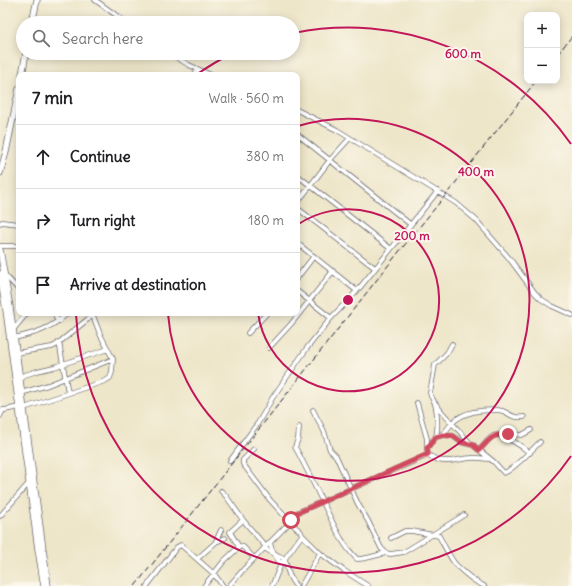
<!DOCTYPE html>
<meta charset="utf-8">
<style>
body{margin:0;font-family:Delius,sans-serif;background:#f6f6f6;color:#202124}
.controls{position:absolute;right:12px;top:12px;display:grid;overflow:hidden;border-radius:8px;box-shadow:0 2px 10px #0003}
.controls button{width:36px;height:36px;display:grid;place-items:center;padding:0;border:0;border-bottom:1px solid #e0e0e0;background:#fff;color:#202124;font:20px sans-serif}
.stop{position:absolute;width:12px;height:12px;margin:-9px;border:3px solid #d1495b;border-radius:50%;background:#fff}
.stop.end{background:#d1495b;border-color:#fff;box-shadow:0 1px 4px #0008}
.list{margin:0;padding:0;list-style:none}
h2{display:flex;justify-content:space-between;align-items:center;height:52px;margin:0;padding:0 16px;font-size:17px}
h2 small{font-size:13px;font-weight:400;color:#757577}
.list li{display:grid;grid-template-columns:26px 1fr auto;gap:12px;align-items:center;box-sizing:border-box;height:64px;padding:0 16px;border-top:1px solid #e0e0e0}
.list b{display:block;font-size:15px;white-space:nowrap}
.list em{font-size:13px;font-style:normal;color:#757577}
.icon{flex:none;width:22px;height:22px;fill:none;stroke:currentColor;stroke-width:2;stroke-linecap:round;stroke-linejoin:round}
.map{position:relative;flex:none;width:572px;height:586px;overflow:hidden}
.search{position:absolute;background:#fff;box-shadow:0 2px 10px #0003;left:16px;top:16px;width:284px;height:44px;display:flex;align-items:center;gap:10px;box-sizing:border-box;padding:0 14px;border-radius:22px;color:#757577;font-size:15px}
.panel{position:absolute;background:#fff;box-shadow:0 2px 10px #0003;left:16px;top:72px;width:284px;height:244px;border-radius:8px}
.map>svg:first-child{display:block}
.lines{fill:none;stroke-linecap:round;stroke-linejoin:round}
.minor-casing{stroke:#69676d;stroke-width:5.5}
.highway-casing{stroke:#69676d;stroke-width:7}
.minor{stroke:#fff;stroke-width:4}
.highway{stroke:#fff;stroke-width:5.5}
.rail{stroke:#22223b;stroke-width:1;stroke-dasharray:6 3;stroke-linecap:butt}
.route{stroke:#d1495b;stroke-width:5}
.ring{fill:none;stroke:#c2185b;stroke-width:2}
.centre{fill:#c2185b;stroke:#fbf7ec;stroke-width:2}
.ring-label{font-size:12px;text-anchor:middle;font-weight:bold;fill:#c2185b;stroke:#fbf7ec;stroke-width:4;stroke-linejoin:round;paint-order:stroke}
</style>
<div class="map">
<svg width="572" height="586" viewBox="0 0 572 586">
<rect width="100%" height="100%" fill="#fbf7ec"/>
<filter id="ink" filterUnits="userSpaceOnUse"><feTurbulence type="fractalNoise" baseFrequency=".025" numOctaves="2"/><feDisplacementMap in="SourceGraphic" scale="8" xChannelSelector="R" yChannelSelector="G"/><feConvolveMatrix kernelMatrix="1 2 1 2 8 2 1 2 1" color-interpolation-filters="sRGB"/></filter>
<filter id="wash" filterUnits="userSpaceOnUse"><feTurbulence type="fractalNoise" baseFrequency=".012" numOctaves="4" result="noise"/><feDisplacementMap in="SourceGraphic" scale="16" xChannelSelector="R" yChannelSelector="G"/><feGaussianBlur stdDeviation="0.9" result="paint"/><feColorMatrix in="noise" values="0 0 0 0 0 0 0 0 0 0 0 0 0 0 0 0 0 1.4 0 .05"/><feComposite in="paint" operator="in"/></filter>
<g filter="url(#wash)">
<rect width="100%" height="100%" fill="#eee6c9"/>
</g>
<g filter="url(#ink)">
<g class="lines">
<g class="minor-casing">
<path id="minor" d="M 95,0 L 127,23
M 169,53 L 189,65 L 211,75
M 194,75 L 198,70
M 297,110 L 337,130 L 456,203 L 476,220 L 509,258 L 535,293 L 541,299 L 552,306 L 572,315
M 297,134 L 410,224
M 297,175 L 391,249
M 297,203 L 330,160 L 350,138
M 297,208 L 375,268
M 0,223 L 2,222 L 19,224
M 297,243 L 357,291
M 0,246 L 19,246
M 4,274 L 19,290
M 297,278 L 314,256
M 297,291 L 331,318
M 55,313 L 56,318 L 59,321
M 13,330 L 27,313
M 248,333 L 267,313
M 14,338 C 37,333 50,329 68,313
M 59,342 L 68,393
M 452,344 L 447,353 L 435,365 L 430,393 C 431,398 434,400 435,404 C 437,411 439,432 435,438 C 433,442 427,445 427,450 C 427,453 429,456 432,457 C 444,465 457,459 471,458 C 476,457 483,459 489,459
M 269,348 L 291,324 L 333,271
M 16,353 L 52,347 L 56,345 L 93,315
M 19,377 L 37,371 L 54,367 L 108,349
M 21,393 L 48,385 L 113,359 L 100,334 L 92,313
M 417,403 L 427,439 L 427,448
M 435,403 L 441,411 L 470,443
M 24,408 L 105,381 L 110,378 L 112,372 L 113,359
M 313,410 L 316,416 L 324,431 L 330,450 L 336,456 L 358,504 L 368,521 L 381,548 L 386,553 L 391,554 L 404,552 L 414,546 L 464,515
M 0,411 L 19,407
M 0,416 L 3,410
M 524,417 C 509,419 510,411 498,410 C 481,410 464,411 452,423 C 449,426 447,430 444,433 C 441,435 438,436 436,437 L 443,435 L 453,436 L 461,442 L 473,445 L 494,462 L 504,473 C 511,471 533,449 540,442
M 299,427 L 298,439 L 295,447 C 305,465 314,484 323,503 C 333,522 341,544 357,559 C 367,559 376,555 386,553
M 503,436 L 513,434 L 522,435 L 531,430
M 254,449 L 243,460 L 243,464 L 270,500 L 292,524 L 301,532 L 302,535 L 281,564 L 272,586
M 479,450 C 484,446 488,439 493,436 C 502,432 523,447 530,453
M 230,461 L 258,423 L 273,397 L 307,348 L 331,318 L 357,291 L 438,191
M 221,491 L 226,496 L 243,520 L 230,532 L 239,547 L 242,546 L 254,558
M 0,516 L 29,483
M 243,520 L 266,547
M 302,535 L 320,553 L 343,570 L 368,586
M 391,538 L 405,531 L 412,531 L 439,536 C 444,545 449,556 455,564 C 462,571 475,582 484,586
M 216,541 L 221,530
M 270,542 C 272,554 275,554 285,559 C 287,568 289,579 296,586
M 264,548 L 274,554 L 281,564
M 197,559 L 216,542 L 225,538
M 147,586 L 177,547 L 181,545 L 214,574 L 223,586
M 204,586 L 224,561 L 239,547
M 229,586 L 243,570 L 290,522 L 292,517 L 294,514 L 428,455
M 301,586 L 320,553"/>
</g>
<g class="highway-casing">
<path id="highway" d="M 32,23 L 37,0
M 22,75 L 26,53
M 0,173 L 6,152 L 19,89
M 0,250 L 10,307 L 48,586
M 0,274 L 6,310 L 38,549 L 44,586"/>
</g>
<use href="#minor" class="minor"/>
<use href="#highway" class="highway"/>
<path class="rail" d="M 557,55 L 572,36
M 135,586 L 398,253 L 445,196 L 536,81"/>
</g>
</g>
<g class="lines" filter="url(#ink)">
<path class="route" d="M 291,520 L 294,514 L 306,509 L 428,454 L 427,448 L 436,437 L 443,435 L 453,436 L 461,442 L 473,445 L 479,450 C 484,446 489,438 495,436 C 499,434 503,436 508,434"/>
</g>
<g class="ring">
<path d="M297 225A91 91 0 1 1 258 313"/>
<path d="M298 126A181 181 0 1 1 168 314"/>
<path d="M571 456A272 272 0 0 1 76 314M196 75A272 272 0 0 1 233 53M294 33A272 272 0 0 1 571 144"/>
</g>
<circle cx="348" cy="300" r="6" class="centre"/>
<g class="ring-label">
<text x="463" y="58">600 m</text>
<text x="476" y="176">400 m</text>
<text x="412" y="240">200 m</text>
</g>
</svg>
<div class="controls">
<button>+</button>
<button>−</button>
</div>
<div class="stop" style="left:291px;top:520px"></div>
<div class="stop end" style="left:508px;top:434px"></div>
<div class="search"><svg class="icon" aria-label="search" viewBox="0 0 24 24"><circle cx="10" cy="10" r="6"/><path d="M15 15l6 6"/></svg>Search here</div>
<section class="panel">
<h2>7 min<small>Walk · 560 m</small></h2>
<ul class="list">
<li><svg class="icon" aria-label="ahead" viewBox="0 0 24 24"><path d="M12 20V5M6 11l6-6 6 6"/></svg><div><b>Continue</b></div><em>380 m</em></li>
<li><svg class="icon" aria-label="right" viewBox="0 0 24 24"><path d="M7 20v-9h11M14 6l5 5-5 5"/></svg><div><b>Turn right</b></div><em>180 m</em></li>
<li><svg class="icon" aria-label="arrive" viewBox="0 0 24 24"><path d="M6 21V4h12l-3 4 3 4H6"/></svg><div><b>Arrive at destination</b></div></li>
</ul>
</section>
</div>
